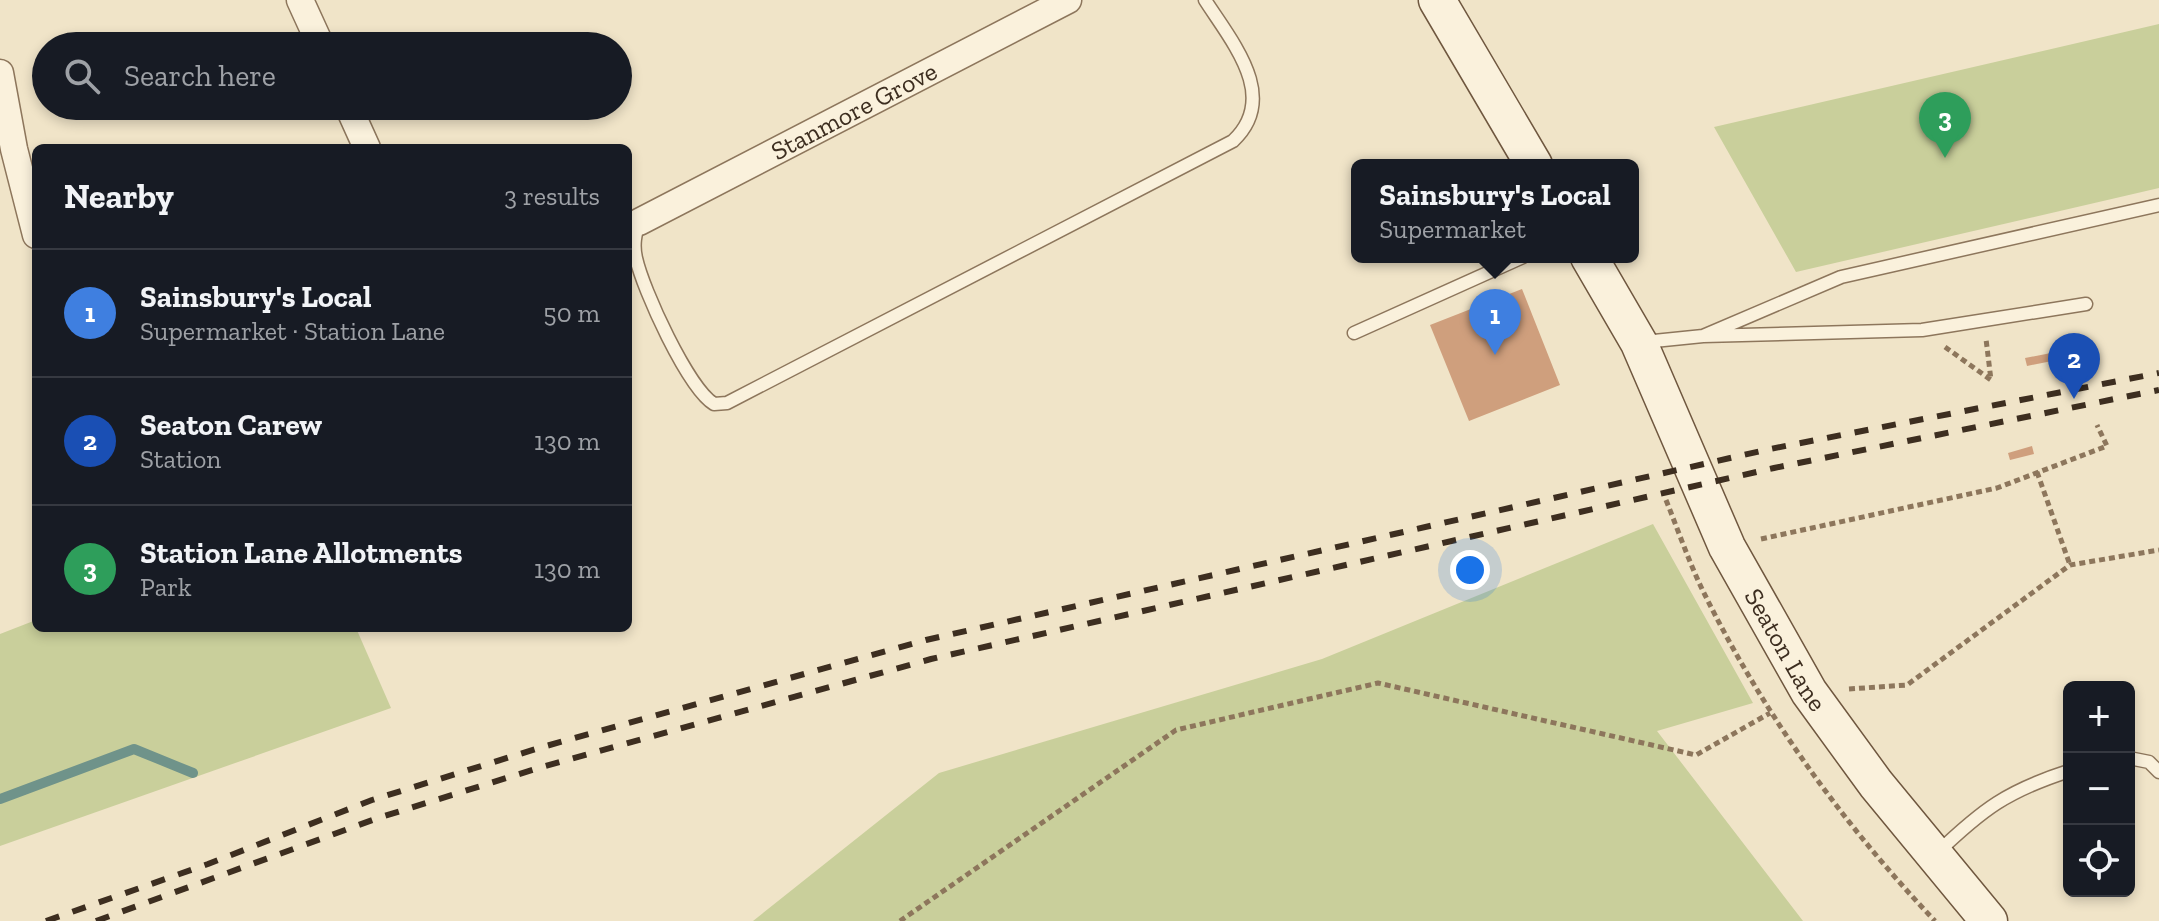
<!DOCTYPE html>
<meta charset="utf-8">
<style>
body{margin:0;font-family:"Zilla Slab",serif;background:#242831;color:#f1f3f6}
.controls{position:absolute;right:24px;bottom:24px;display:grid;overflow:hidden;border-radius:12px;box-shadow:0 4px 12px #0003}
.controls button{width:72px;height:72px;display:grid;place-items:center;padding:0;border:0;border-bottom:2px solid #363941;background:#171b24;color:#f1f3f6;font:40px sans-serif}
.you{position:absolute;left:1470px;top:570px;width:28px;height:28px;margin:-20px;border:6px solid #fff;border-radius:50%;background:#1a73e8;box-shadow:0 0 0 12px #1a73e833}
.badge{display:grid;place-items:center;width:52px;height:52px;border-radius:50%;background:#0b8043;color:#fff;font-size:26px;font-weight:700}
.pin{position:absolute;translate:-50% -66px;filter:drop-shadow(0 2px 4px #0008)}
.pin::after{content:'';position:absolute;top:42px;width:28px;height:24px;background:inherit;clip-path:polygon(0 0,100% 0,50% 100%)}
.popup{position:absolute;left:1351px;top:159px;width:288px;height:104px;box-sizing:border-box;display:grid;place-content:center;border-radius:12px;background:#171b24;filter:drop-shadow(0 2px 6px #0005);font-size:26px;white-space:nowrap;color:#9ea1a6}
.popup b{font-size:30px;color:#f1f3f6}
.popup::after{content:'';position:absolute;left:50%;top:100%;margin-left:-16px;border:16px solid transparent;border-top-color:#171b24}
.list{margin:0;padding:0;list-style:none}
h2{display:flex;justify-content:space-between;align-items:center;height:104px;margin:0;padding:0 32px;font-size:34px}
h2 small{font-size:26px;font-weight:400;color:#9ea1a6}
.list li{display:grid;grid-template-columns:52px 1fr auto;gap:24px;align-items:center;box-sizing:border-box;height:128px;padding:0 32px;border-top:2px solid #363941}
.list b{display:block;font-size:30px;white-space:nowrap}
.list p{margin:0;font-size:26px;white-space:nowrap;color:#9ea1a6}
.list em{font-size:26px;font-style:normal;color:#9ea1a6}
.icon{flex:none;width:44px;height:44px;fill:none;stroke:currentColor;stroke-width:2;stroke-linecap:round;stroke-linejoin:round}
.map{position:relative;flex:none;width:2159px;height:921px;overflow:hidden}
.search{position:absolute;background:#171b24;box-shadow:0 4px 12px #0003;left:32px;top:32px;width:600px;height:88px;display:flex;align-items:center;gap:20px;box-sizing:border-box;padding:0 28px;border-radius:44px;color:#9ea1a6;font-size:30px}
.panel{position:absolute;background:#171b24;box-shadow:0 4px 12px #0003;left:32px;top:144px;width:600px;height:488px;border-radius:12px}
.map>svg:first-child{display:block}
.green{fill:#c9cf9b}
.lines{fill:none;stroke-linecap:round;stroke-linejoin:round}
.stream{stroke:#6f938a;stroke-width:10}
.building{fill:#cf9f7d}
.service-casing{stroke:#8d765c;stroke-width:15}
.minor-casing{stroke:#8d765c;stroke-width:29}
.secondary-casing{stroke:#6f573f;stroke-width:39}
.path{stroke:#8d765c;stroke-width:5;stroke-dasharray:6 4;stroke-linecap:butt}
.service{stroke:#faf1dc;stroke-width:12}
.minor{stroke:#faf1dc;stroke-width:26}
.secondary{stroke:#faf1dc;stroke-width:36}
.rail{stroke:#3d2e20;stroke-width:6;stroke-dasharray:14 14;stroke-linecap:butt}
.labels{text-anchor:middle;dominant-baseline:central;stroke-width:8;stroke-linejoin:round;paint-order:stroke}
.street-label{font-size:26px;fill:#3d2e20;stroke:#f7eed8}
</style>
<div class="map">
<svg width="2159" height="921" viewBox="0 0 2159 921">
<rect width="100%" height="100%" fill="#f0e4c8"/>
<path class="green" d="M 2159,24 L 2159,188 L 1796,272 L 1714,127 Z
M 1653,524 L 1753,703 L 1657,731 L 1803,921 L 753,921 L 939,773 L 1322,659 Z
M 36,620 L 36,628 L 356,628 L 391,708 L 0,846 L 0,634 Z"/>
<g class="lines">
<path class="stream" d="M 0,799 L 134,749 L 193,773"/>
</g>
<path class="building" d="M 1522,289 L 1560,385 L 1469,421 L 1430,325 Z
M 2051,353 L 2052,361 L 2027,366 L 2025,358 Z
M 2032,446 L 2034,454 L 2010,460 L 2008,453 Z"/>
<g class="lines">
<g class="service-casing">
<path id="service" d="M 639,222 C 635,235 633,245 636,258 C 643,290 688,388 714,404 L 727,403 L 1233,141 C 1280,97 1232,42 1205,0
M 1354,333 L 1523,257
M 1703,336 L 1841,277 L 2159,205
M 1644,342 L 1703,336 L 1922,330 L 2086,304
M 2129,758 L 2149,762 L 2159,772
M 1937,853 C 1983,809 2007,791 2069,771"/>
</g>
<g class="minor-casing">
<g id="minor">
<path d="M 300,0 L 321,46"/>
<path d="M 0,73 L 14,149 L 36,235"/>
<path d="M 348,106 L 367,148"/>
<path id="s1" d="M 639,222 L 1068,0"/>
</g>
</g>
<g class="secondary-casing">
<g id="secondary">
<path d="M 1437,0 L 1534,165"/>
<path id="s2" d="M 1589,257 L 1639,343 L 1727,547 L 1809,692 L 1876,784 L 1989,921"/>
</g>
</g>
<path class="path" d="M 1945,347 L 1991,380 L 1986,339
M 2037,472 L 2070,565
M 1666,500 C 1678,530 1689,562 1703,591 C 1763,713 1842,823 1935,921
M 1761,539 L 1997,488 L 2107,446 L 2097,425
M 1849,689 L 1907,685 L 2070,565 L 2159,550
M 900,921 L 1176,730 L 1378,683 L 1696,755 L 1770,713"/>
<use href="#service" class="service"/>
<use href="#minor" class="minor"/>
<use href="#secondary" class="secondary"/>
<path class="rail" d="M 46,921 L 208,864 L 372,800 L 539,748 L 926,640 L 1770,449 L 2159,373
M 96,921 L 378,818 L 545,766 L 931,659 L 1774,468 L 2159,390"/>
</g>
<g class="labels">
<g class="street-label">
<text stroke="none"><textPath href="#s1" startOffset="242">Stanmore Grove</textPath></text>
<text stroke="none"><textPath href="#s2" startOffset="440">Seaton Lane</textPath></text>
</g>
</g>
</svg>
<div class="controls">
<button>+</button>
<button>−</button>
<button><svg class="icon" aria-label="locate" viewBox="0 0 24 24"><circle cx="12" cy="12" r="6"/><path d="M12 2v4M12 18v4M2 12h4M18 12h4"/></svg></button>
</div>
<div class="you"></div>
<div class="pin badge" style="left:1495px;top:355px;background:#3f7fe0">1</div>
<div class="popup"><b>Sainsbury's Local</b>Supermarket</div>
<div class="pin badge" style="left:2074px;top:399px;background:#1a4fb4">2</div>
<div class="pin badge" style="left:1945px;top:158px;background:#2e9e5b">3</div>
<div class="search"><svg class="icon" aria-label="search" viewBox="0 0 24 24"><circle cx="10" cy="10" r="6"/><path d="M15 15l6 6"/></svg>Search here</div>
<section class="panel">
<h2>Nearby<small>3 results</small></h2>
<ul class="list">
<li><span class="badge" style="background:#3f7fe0">1</span><div><b>Sainsbury's Local</b><p>Supermarket · Station Lane</p></div><em>50 m</em></li>
<li><span class="badge" style="background:#1a4fb4">2</span><div><b>Seaton Carew</b><p>Station</p></div><em>130 m</em></li>
<li><span class="badge" style="background:#2e9e5b">3</span><div><b>Station Lane Allotments</b><p>Park</p></div><em>130 m</em></li>
</ul>
</section>
</div>
